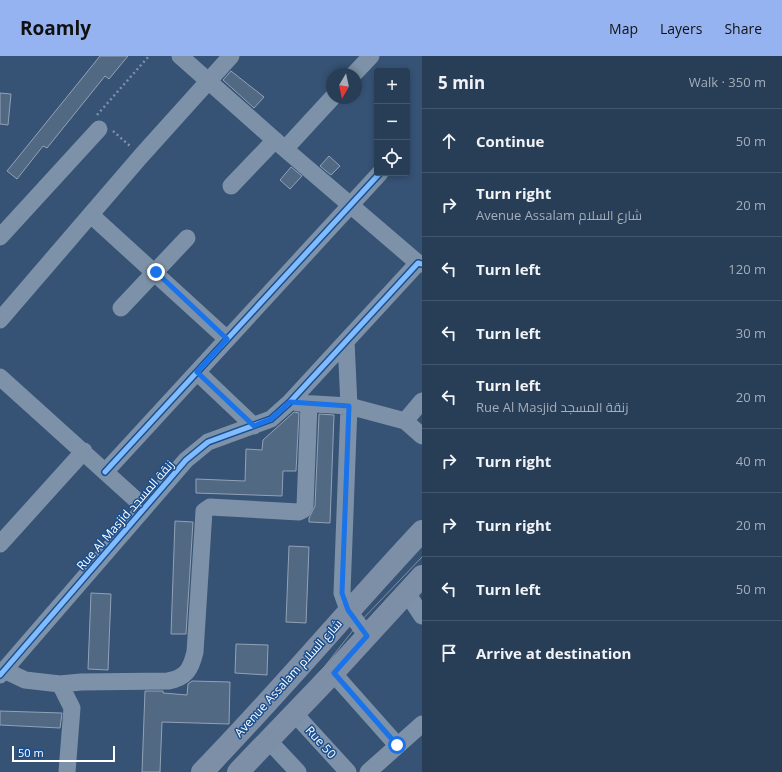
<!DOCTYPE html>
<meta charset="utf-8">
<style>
body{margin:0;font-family:"Open Sans",Cairo,sans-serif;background:#344961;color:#f1f3f6}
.controls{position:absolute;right:12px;top:12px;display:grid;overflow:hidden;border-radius:4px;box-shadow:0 2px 6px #0003}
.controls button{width:36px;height:36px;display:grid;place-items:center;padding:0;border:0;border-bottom:1px solid #44576d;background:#283e57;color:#f1f3f6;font:20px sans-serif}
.compass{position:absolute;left:326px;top:12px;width:36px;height:36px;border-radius:50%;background:#283e57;box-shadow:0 2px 6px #0003;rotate:189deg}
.scale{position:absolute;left:12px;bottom:10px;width:103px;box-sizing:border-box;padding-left:4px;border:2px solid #fff;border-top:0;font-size:11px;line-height:14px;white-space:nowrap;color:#fff;-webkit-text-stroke:3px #1b4f8f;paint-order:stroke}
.stop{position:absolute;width:12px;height:12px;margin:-9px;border:3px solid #1a73e8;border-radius:50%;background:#fff}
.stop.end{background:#1a73e8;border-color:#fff;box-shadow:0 1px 4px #0008}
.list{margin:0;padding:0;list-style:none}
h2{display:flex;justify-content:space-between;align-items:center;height:52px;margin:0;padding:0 16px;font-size:17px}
h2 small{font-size:13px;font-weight:400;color:#a5aeba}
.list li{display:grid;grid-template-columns:26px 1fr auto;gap:12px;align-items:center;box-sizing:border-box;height:64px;padding:0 16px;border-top:1px solid #44576d}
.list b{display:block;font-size:15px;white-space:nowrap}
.list p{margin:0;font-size:13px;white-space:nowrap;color:#a5aeba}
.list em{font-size:13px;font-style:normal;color:#a5aeba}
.icon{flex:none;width:22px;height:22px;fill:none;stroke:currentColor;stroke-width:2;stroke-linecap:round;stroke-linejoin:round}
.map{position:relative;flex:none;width:422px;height:716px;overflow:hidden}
header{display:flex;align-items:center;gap:24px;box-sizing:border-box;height:56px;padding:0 20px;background:#95b2f1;color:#111}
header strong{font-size:19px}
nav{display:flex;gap:22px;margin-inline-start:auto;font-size:14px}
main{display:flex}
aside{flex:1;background:#283e57}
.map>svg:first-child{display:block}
.building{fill:#526984;stroke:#92a2b6}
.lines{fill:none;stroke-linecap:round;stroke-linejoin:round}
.path{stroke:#7d92a8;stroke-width:2.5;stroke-dasharray:2 3;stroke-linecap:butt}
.minor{stroke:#7d92a8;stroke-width:17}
.major{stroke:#7d8ea7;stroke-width:22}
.tram{stroke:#7e92a7;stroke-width:1}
.cycleway-casing{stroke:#1b4f8f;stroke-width:8}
.cycleway{stroke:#80bcff;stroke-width:5}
.route{stroke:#1a73e8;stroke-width:5}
.labels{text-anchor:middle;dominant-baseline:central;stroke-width:3;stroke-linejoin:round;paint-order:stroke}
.street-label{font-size:12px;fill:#fff;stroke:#1b4f8f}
</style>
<header>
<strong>Roamly</strong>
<nav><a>Map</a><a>Layers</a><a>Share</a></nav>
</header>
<main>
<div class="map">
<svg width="422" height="716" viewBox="0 0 422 716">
<rect width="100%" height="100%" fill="#365274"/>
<path class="building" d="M 100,0 L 128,0 L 109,23 L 105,20 L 47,92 L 43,90 L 17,123 L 7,115 Z
M 231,15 L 264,41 L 254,52 L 223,24 Z
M 0,37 L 11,38 L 8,69 L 0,68 Z
M 329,100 L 340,110 L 331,119 L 320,110 Z
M 291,111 L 302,120 L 290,133 L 280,124 Z
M 294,356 L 299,357 L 296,415 L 283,415 L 282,440 L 196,437 L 196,423 L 245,425 L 246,393 L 262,394 L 263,384 Z
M 319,358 L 334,359 L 330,467 L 309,466 L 309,462 L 315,450 Z
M 175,465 L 193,466 L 186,578 L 171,578 Z
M 289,490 L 309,491 L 306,567 L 286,566 Z
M 91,537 L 111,538 L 108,614 L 88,613 Z
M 236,588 L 268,589 L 267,619 L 235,617 Z
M 192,625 L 230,626 L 229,668 L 162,666 L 160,716 L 142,716 L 145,635 L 163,635 L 163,637 L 187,639 L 188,628 Z
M 0,655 L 62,657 L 60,672 L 0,669 Z"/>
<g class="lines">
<path class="path" d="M 97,59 L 149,0
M 113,75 L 130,90"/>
<path class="minor" d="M 180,0 L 285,93 L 418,207
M 354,18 L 371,0
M 285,93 L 332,42
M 231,130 L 275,84
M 91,159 L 227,283
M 0,181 L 99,73
M 121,252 L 187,182
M 0,264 L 141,100 L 231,0
M 346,285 L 349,350 L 342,537 L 348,554 L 367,580
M 197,316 L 254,370
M 0,321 L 144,451
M 298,347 L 349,350 L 405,365 L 422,345
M 405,365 L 422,380
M 105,416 L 380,117
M 0,488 L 84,395
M 407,537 L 422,560
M 4,614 L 25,624 L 60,628 L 72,652 L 67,716
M 333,617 L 397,689
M 0,619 L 186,404 L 208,386 L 271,363 L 290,346 L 418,207 L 422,208
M 60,628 L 81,626 L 168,625 C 186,622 191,613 195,596 L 204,455 L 210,451 L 299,456 L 303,454 L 305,450 L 309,348
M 294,657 L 348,716
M 268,684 L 298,716
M 368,716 L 422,668"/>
<path class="major" d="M 202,716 C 278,638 348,554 422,475
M 238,716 L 333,617 L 422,520"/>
<path class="tram" d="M 217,716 L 320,602 L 352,560 L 422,489
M 227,716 L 325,610 L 358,568 L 422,501"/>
<g class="cycleway-casing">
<path id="cycleway" d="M 105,416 L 380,117
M 0,619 L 186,404 L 208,386 L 271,363 L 290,346 L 418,207 L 422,208"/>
</g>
<use href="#cycleway" class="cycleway"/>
</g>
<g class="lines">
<path class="route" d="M 156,216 L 227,283 L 197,316 L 254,370 L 271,363 L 290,346 L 349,350 L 342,537 L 348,554 L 367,580 L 334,617 L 397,689"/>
</g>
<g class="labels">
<g class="street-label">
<text transform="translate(125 459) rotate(-49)">Rue Al Masjid زنقة المسجد</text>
<text transform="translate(288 622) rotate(-48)">Avenue Assalam شارع السلام</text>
<text transform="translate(321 686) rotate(48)">Rue 50</text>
</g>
</g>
</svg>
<div class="controls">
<button>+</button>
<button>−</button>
<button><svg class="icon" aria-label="locate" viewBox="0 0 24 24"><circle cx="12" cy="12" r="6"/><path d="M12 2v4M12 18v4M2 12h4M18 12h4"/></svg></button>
</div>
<svg class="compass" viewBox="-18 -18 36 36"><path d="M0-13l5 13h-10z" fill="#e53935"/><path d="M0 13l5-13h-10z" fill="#a5aeba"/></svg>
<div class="scale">50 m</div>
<div class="stop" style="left:397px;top:689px"></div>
<div class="stop end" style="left:156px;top:216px"></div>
</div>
<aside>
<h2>5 min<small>Walk · 350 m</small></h2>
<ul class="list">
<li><svg class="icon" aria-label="ahead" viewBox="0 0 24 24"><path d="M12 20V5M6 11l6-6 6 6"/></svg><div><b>Continue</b></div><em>50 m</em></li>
<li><svg class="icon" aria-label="right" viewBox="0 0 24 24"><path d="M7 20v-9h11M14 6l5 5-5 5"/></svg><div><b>Turn right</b><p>Avenue Assalam شارع السلام</p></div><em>20 m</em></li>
<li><svg class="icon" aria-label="left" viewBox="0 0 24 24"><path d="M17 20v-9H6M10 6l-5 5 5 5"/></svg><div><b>Turn left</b></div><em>120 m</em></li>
<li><svg class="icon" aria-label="left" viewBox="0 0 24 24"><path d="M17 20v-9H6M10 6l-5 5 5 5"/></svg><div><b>Turn left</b></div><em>30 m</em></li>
<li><svg class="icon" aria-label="left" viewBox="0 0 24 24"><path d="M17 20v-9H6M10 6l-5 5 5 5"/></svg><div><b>Turn left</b><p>Rue Al Masjid زنقة المسجد</p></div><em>20 m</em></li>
<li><svg class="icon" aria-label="right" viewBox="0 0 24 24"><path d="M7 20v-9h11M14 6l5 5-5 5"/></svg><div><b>Turn right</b></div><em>40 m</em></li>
<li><svg class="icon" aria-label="right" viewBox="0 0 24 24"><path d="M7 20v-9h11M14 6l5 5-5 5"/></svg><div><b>Turn right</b></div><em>20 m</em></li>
<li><svg class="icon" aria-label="left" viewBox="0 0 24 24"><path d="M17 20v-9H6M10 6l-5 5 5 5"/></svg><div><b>Turn left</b></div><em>50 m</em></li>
<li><svg class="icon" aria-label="arrive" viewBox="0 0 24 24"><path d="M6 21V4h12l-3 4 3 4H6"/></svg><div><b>Arrive at destination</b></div></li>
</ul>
</aside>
</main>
